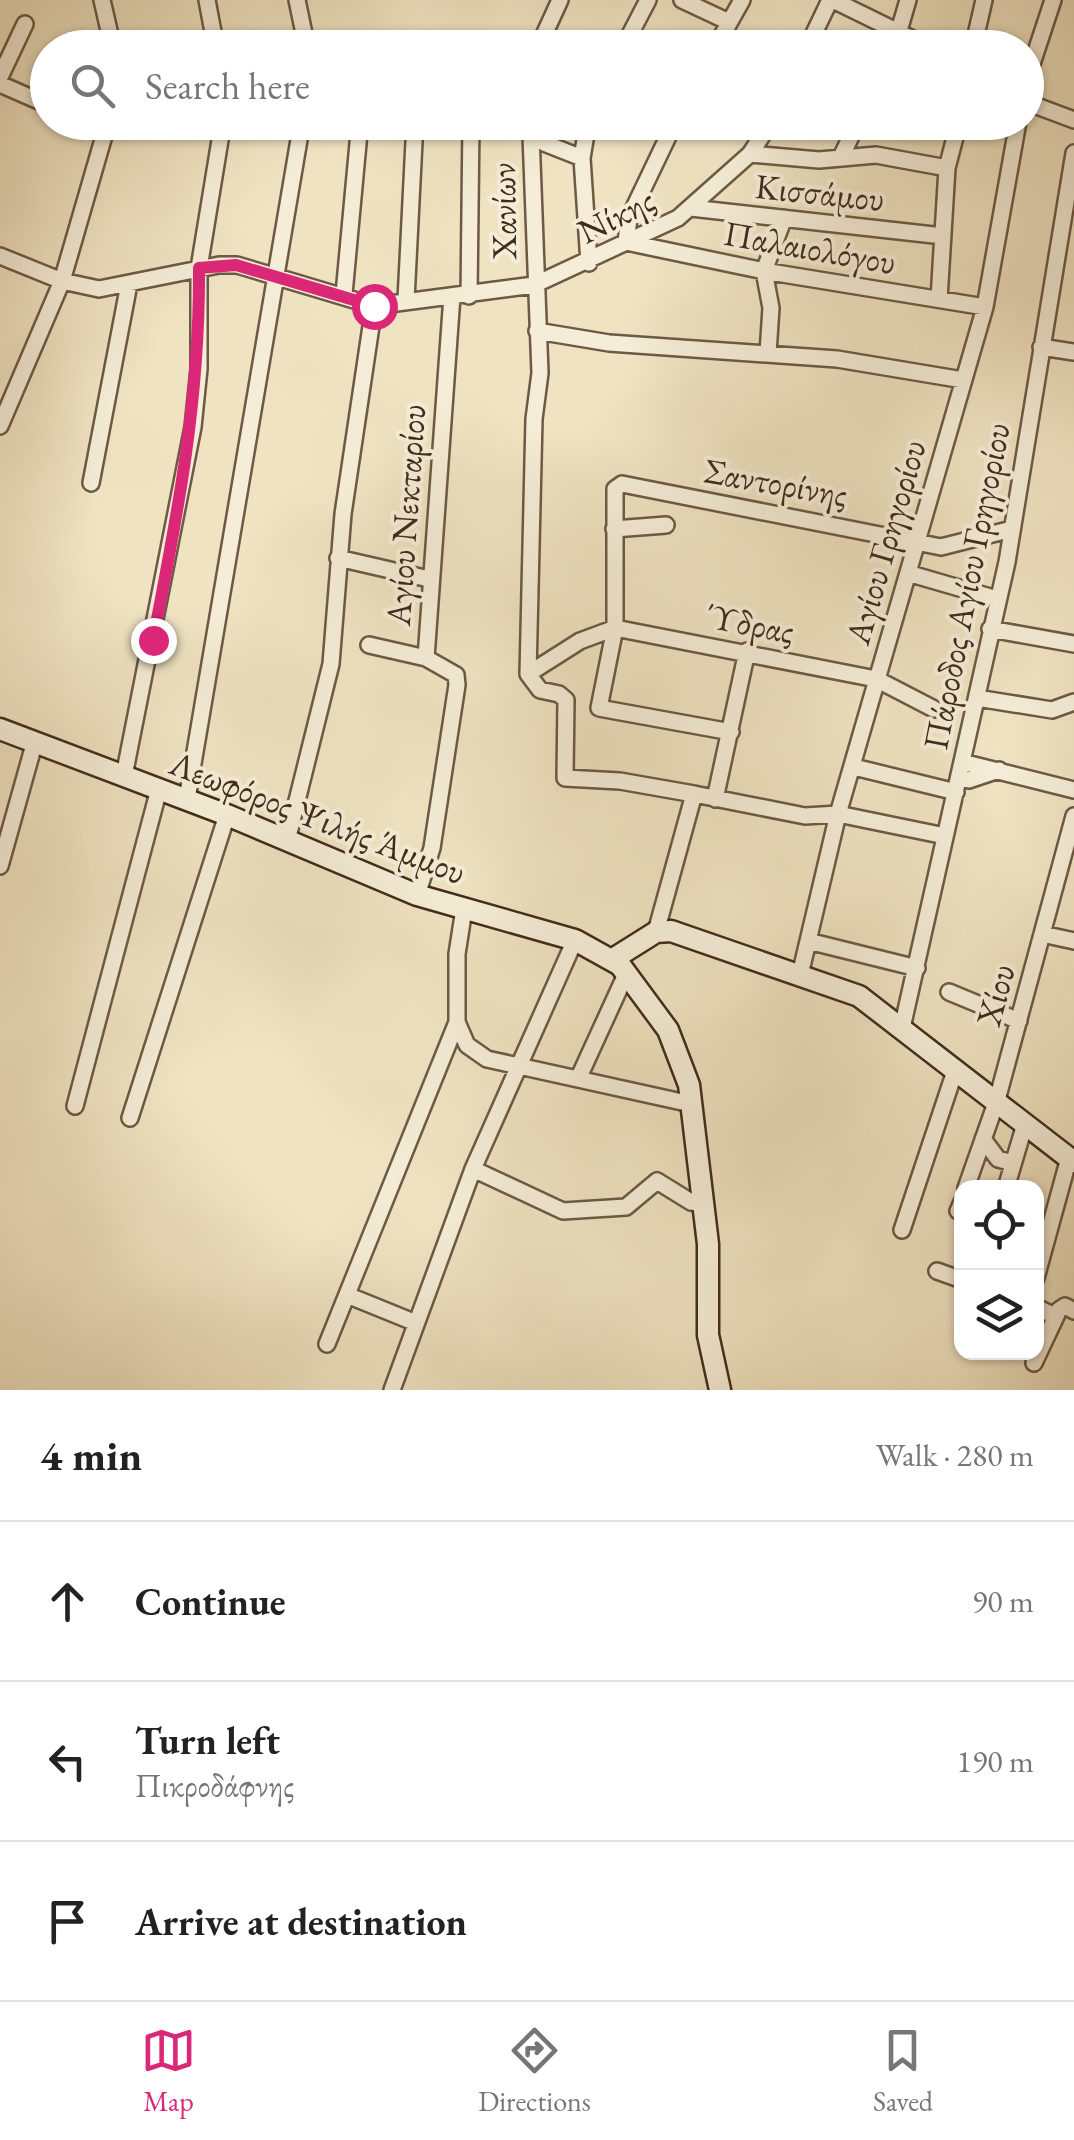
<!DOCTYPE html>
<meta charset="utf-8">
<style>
body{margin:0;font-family:"EB Garamond",serif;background:#f2f2f2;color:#222}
.controls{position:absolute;right:30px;bottom:30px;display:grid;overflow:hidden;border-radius:20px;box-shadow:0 2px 8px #0004}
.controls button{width:90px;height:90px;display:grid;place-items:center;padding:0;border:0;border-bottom:2px solid #e0e0e0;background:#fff;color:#222;font:50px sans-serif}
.stop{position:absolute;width:30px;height:30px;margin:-22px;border:8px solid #db2777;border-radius:50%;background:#fff}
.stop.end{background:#db2777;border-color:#fff;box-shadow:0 2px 10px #0008}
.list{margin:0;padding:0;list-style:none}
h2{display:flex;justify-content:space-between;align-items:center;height:130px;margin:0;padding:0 40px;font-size:42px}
h2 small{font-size:32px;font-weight:400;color:#767676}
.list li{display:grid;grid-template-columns:65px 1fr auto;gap:30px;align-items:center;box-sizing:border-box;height:160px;padding:0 40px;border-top:2px solid #e0e0e0}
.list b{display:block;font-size:38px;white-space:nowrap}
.list p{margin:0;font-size:32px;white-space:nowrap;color:#767676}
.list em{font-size:32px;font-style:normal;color:#767676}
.icon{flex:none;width:55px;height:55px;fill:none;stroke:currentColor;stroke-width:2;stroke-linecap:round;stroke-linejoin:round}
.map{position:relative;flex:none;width:1074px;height:1390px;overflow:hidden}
.search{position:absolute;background:#fff;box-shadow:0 2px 8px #0004;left:30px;right:30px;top:30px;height:110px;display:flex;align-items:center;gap:25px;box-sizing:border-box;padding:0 35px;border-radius:55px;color:#767676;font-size:38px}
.sheet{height:610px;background:#fff}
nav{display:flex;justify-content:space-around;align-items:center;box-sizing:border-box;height:140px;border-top:2px solid #e0e0e0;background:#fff;font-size:28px;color:#767676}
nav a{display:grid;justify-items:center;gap:5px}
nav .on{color:#db2777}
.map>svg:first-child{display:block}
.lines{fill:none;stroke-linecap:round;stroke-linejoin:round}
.street-casing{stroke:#6d5945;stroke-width:20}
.secondary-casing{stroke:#422b1c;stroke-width:25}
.street{stroke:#f5edd7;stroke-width:15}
.secondary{stroke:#f5edd7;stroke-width:20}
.route{stroke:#db2777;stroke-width:12}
.labels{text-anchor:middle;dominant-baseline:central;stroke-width:8;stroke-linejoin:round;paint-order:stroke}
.street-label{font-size:35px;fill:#422b1c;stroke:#f5edd7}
</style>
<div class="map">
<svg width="1074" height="1390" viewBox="0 0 1074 1390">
<rect width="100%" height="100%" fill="#efe3c1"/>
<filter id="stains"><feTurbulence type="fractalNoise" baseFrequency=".002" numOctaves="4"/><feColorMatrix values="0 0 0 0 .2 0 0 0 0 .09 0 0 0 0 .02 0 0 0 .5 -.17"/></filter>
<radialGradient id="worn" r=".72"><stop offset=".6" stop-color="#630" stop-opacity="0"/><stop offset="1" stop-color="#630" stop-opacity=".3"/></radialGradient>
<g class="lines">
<g class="street-casing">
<path id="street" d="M 102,0 L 113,48
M 207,0 L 216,48
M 297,0 L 307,48
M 682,0 L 729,22
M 833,0 L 931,48
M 538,48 L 560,0
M 623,48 L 648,0
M 715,48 L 742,0
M 807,48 L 830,0
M 894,48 L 908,0
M 973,48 L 984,0
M 0,77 L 25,24
M 1026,82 L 1053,0
M 0,84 L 48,105
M 1026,102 L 1074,120
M 521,122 L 544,143 L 582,158
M 588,122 L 582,158 L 589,263
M 675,122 L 629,218 L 626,242 L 764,271 L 985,307
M 588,124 L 671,130 L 745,122
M 531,135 L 540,373 L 534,419 L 528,674 L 540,690 L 559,694 L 566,700 L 565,778 L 620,781 L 694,794
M 750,154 L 819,160 L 876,155 L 947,168
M 841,157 L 858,122
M 691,208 L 943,236
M 0,256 L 62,281 L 99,289 L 219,265 L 237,265 L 374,306 L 534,285 L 678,218 L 750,154 L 771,122
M 344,294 L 360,122
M 469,296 L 471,122
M 939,299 L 947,168 L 959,122
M 406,300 L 415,122
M 537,331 L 609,343 L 837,359 L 963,380
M 1041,347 L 1074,352
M 768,353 L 771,308 L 764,271 L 784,218
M 0,426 L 62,281 L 108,122
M 91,483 L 129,284
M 614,529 L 666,525
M 338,558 L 429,579
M 911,574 L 997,599
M 615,628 L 876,679 L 934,709
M 990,629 L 1074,644
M 369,645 L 426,658
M 528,674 L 580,641 L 615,628
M 977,698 L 1052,710 L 1074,702
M 731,732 L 599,708 L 615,628 L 615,489 L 622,484 L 941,547 L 1012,529
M 962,762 L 1074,790
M 854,767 L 956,792
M 124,776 L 193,427 L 199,369 L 199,268 L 223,122
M 959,778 L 969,780 L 999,770
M 187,799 L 302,122
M 715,799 L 747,651
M 287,841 L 331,664 L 343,514 L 374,306
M 0,866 L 35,741
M 417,895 L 432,848 L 457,685 L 456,675 L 426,658 L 452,296
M 656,932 L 694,794 L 805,816 L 838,814 L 945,836
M 1042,934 L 1074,941
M 808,941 L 917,968
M 800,975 L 838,814 L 985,307 L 1018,122
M 949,992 L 1019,1021
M 457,1022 L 467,1045 L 487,1059 L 691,1104
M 902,1028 L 1007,562 L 1074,153
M 579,1077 L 627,972
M 75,1106 L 159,789
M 130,1118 L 227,815
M 983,1139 L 998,1159 L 1013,1163
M 473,1169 L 563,1211 L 626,1207 L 657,1181 L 691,1202 L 705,1204
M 966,1188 L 997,1100 L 1074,816
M 1006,1188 L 1025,1124
M 958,1211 L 962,1202
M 902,1230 L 956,1068
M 937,1271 L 962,1280
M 1036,1278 L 1069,1158
M 347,1295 L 416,1323
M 1036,1307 L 1055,1316
M 327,1344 L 457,1022 L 457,954 L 464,909
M 1034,1363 L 1059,1310 L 1065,1306 L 1074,1311
M 392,1390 L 473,1169 L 575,940"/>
</g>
<g class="secondary-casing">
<path id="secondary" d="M 0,729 L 227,815 L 417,895 L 575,940 L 620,965 L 668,1030 L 689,1085 L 708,1244 L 708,1335 L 720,1390
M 613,959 L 656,932 L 671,931 L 859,996 L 1074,1162"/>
</g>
<use href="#street" class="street"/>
<use href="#secondary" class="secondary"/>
</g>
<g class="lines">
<path class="route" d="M 153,640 C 178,512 200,399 199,268 L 236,265 L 374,306"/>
</g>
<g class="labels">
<g class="street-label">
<text transform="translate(820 192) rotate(6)">Κισσάμου</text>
<text transform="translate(503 211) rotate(-91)">Χανίων</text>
<text transform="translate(616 215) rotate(-27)">Νίκης</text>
<text transform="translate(810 247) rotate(10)">Παλαιολόγου</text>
<text transform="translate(776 482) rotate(10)">Σαντορίνης</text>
<text transform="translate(405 515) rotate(-86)">Αγίου Νεκταρίου</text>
<text transform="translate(885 542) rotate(-74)">Αγίου Γρηγορίου</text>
<text transform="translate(966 586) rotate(-79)">Πάροδος Αγίου Γρηγορίου</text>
<text transform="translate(751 623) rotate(11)">Ύδρας</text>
<text transform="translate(318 817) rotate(21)">Λεωφόρος Ψιλής Άμμου</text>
<text transform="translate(995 995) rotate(-75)">Χίου</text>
</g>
</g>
<rect width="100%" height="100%" filter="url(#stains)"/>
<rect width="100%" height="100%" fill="url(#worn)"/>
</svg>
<div class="controls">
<button><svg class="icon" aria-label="locate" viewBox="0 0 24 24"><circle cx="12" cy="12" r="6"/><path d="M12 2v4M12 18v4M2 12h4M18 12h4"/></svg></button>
<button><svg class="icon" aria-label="layers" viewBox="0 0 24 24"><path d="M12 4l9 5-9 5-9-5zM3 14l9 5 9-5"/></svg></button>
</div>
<div class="stop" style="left:374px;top:306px"></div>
<div class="stop end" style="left:153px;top:640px"></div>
<div class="search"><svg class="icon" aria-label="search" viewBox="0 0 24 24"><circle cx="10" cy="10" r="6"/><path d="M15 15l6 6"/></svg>Search here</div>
</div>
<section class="sheet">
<h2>4 min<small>Walk · 280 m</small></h2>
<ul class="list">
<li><svg class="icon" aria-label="ahead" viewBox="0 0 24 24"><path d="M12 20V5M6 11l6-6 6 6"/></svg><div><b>Continue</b></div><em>90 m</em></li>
<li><svg class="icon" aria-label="left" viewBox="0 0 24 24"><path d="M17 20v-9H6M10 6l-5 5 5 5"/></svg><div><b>Turn left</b><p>Πικροδάφνης</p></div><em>190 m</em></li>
<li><svg class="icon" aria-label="arrive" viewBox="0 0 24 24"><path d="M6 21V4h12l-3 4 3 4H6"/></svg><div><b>Arrive at destination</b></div></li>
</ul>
</section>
<nav>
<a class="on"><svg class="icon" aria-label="map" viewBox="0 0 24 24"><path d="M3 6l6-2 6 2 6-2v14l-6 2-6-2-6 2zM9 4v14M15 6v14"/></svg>Map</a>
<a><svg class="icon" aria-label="directions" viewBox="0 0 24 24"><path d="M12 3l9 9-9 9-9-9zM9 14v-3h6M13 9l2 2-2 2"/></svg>Directions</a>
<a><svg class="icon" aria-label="saved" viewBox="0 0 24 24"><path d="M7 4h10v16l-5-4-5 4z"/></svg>Saved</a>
</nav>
